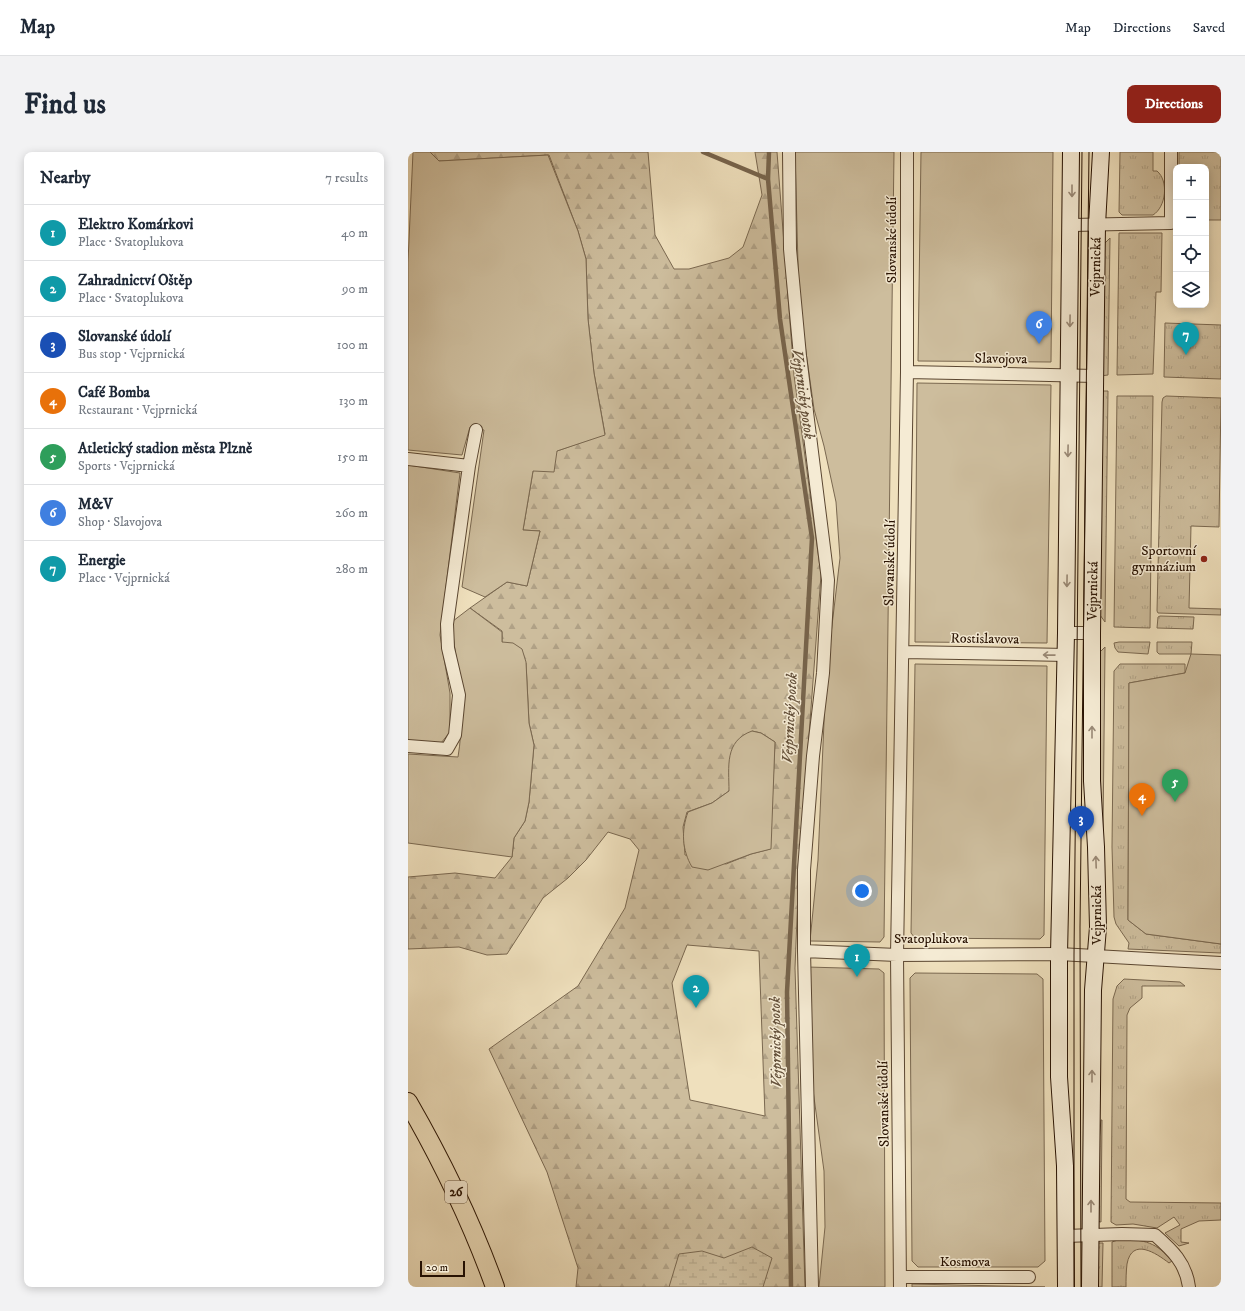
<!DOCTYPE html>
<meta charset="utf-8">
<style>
body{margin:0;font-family:"IM FELL DW Pica",serif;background:#f2f2f3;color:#1f2937}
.controls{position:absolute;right:12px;top:12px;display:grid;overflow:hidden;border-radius:8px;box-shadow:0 2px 10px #0003}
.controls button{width:36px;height:36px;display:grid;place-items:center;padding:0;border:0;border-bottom:1px solid #e0e1e3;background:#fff;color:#1f2937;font:20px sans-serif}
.scale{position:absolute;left:12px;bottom:10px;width:45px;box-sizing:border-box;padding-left:4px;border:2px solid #281202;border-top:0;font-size:11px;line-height:14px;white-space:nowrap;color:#281202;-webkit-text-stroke:3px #f5ebd4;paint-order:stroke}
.you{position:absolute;left:454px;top:739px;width:14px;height:14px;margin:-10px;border:3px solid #fff;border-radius:50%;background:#1a73e8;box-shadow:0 0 0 6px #1a73e833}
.badge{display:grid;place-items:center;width:26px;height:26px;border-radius:50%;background:#8f2418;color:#fff;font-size:13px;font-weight:700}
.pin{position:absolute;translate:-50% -33px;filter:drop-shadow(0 1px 2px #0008)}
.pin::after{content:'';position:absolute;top:21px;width:14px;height:12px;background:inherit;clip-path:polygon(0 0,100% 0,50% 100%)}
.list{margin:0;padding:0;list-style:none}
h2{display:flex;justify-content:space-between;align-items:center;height:52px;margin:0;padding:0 16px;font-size:17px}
h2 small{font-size:13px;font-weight:400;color:#747a83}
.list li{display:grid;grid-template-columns:26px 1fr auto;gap:12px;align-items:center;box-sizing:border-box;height:56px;padding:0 16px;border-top:1px solid #e0e1e3}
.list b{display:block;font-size:15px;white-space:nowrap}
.list p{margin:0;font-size:13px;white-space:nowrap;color:#747a83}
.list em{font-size:13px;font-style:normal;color:#747a83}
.icon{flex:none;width:22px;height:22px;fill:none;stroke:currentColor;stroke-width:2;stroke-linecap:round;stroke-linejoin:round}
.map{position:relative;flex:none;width:813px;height:1135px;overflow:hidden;border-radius:8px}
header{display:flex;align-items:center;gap:24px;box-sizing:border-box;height:56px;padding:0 20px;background:#fff;border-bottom:1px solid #e0e1e3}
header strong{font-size:19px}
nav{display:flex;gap:22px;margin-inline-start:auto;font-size:14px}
.intro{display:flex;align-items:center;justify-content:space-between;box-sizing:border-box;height:96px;padding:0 24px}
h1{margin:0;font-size:28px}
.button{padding:10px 18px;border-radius:8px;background:#8f2418;color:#fff;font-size:14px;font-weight:700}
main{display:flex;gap:24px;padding:0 24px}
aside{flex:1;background:#fff;border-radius:8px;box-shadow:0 2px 10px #0003}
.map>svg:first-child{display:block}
.grass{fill:url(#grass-tufts);stroke:#7a6850}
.forest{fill:url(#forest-firs);stroke:#7a6850;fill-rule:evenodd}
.wetland{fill:url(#wetland-marsh);stroke:#7a6850}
.green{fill:#cdbd9d;stroke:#7a6850}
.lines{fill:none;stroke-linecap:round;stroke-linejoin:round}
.stream{stroke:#77644c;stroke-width:4.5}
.minor-casing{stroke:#5a4631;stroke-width:14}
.secondary-casing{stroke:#281202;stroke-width:18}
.primary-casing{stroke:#281202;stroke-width:20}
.minor{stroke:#f5ebd4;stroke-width:12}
.secondary{stroke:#f5ebd4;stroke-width:16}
.primary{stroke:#efe0bd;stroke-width:18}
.tram{stroke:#281202;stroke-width:1}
.oneway{stroke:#998976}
.poi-dot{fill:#8f2418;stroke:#f5ebd4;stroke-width:1.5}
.labels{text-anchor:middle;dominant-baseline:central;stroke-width:3;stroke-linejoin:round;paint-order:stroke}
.shield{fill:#f5ebd4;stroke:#665341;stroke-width:1}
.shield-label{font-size:13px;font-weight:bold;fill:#281202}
.street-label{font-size:14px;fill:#281202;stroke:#f5ebd4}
.poi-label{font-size:14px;fill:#281202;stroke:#f5ebd4;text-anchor:end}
.water-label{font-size:15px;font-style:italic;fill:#634f39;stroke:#f5ebd4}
</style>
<header>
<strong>Map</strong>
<nav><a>Map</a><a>Directions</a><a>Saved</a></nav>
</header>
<div class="intro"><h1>Find us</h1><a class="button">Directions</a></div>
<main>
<aside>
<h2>Nearby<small>7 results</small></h2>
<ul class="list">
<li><span class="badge" style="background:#0f9aa8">1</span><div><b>Elektro Komárkovi</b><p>Place · Svatoplukova</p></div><em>40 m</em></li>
<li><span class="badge" style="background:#0f9aa8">2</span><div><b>Zahradnictví Oštěp</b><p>Place · Svatoplukova</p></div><em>90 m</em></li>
<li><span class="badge" style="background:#1a4fb4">3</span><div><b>Slovanské údolí</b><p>Bus stop · Vejprnická</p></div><em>100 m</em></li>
<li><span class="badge" style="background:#e8710a">4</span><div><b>Café Bomba</b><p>Restaurant · Vejprnická</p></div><em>130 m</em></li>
<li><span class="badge" style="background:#2e9e5b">5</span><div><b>Atletický stadion města Plzně</b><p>Sports · Vejprnická</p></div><em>150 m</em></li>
<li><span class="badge" style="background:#3f7fe0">6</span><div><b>M&amp;V</b><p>Shop · Slavojova</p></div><em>260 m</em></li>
<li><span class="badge" style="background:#0f9aa8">7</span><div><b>Energie</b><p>Place · Vejprnická</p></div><em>280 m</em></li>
</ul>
</aside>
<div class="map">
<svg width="813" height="1135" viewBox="0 0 813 1135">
<defs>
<pattern id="grass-tufts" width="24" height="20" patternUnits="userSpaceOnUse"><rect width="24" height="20" fill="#cdbd9d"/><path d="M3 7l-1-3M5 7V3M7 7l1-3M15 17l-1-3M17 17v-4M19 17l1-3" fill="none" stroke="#b0a186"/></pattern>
<pattern id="forest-firs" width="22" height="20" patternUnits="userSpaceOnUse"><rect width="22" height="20" fill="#cdbd9d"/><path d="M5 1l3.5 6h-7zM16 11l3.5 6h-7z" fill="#b0a186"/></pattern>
<pattern id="wetland-marsh" width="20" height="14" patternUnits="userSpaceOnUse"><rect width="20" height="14" fill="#cdbd9d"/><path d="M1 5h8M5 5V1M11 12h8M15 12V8" fill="none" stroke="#b0a186"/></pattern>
</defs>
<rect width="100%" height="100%" fill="#efe0bd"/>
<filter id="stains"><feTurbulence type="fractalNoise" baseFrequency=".005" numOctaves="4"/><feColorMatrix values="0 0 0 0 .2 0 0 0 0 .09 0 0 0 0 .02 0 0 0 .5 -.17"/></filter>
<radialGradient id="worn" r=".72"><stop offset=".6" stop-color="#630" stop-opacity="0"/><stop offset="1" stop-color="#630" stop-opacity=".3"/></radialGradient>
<path class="grass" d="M 712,0 L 745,0 L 745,19 L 749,19 C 761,29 758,55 745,63 L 714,63 L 711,60 Z
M 771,0 L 813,0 L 813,68 L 798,68 L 798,15 L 771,15 Z
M 711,81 L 754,81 L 753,140 L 748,140 L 745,222 L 709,223 Z
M 702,86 L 700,223 L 692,224 L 696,92 Z
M 757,171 L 813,173 L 813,227 L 756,225 Z
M 692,239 L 700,239 L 697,470 L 692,463 Z
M 709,244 L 745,244 L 742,476 L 706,475 Z
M 758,244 L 813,246 L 811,375 L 783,374 L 781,456 L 813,457 L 813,463 L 750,461 L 749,459 L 754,250 L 755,246 Z
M 752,464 L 786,465 L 785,477 L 749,476 L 750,465 Z
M 711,490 L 742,490 L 740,502 L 710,500 L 707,496 L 706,491 Z
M 749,490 L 784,490 L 783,502 L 751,502 L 749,500 Z
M 697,495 L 695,680 L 692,680 L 692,500 Z
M 712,512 L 777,512 L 777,521 L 721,531 L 720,768 L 738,782 L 813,792 L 813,801 L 720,797 L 721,791 L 708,772 L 706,765 L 704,695 L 706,519 Z
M 716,827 L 772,830 L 777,834 L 734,834 L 734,846 L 722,856 L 719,863 L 718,1047 L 722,1050 L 813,1051 L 813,1068 L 791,1069 L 773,1077 L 773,1090 L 781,1091 L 771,1094 L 757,1081 L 772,1073 L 766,1065 L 749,1076 L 725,1072 L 708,1073 L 703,1070 L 705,847 L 709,834 Z
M 693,968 L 694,968 L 693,1070 L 688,1069 L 687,1033 Z
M 713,1087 C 737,1088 748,1090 764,1109 L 761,1111 C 748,1101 724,1085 719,1112 C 718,1120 718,1128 718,1135 L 704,1135 L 704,1090 Z
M 690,1091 L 695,1091 L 694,1135 L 686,1135 Z"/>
<path class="forest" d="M 22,0 L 240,0 L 247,83 L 266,117 L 281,117 L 321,106 L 335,95 L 354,43 L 347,0 L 369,0 L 386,223 L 413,423 L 391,716 L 387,816 L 397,1135 L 168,1135 L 170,1116 L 139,1020 L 81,897 L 170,834 L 217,756 L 231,698 L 222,687 L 200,680 L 178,708 L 160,726 L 135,746 L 99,802 L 79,803 L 51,795 L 0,797 L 0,725 L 47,721 L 87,726 L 104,705 L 106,686 L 117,669 L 121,650 L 126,593 L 121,571 L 118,511 L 94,490 L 94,479 L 62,456 L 99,430 L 119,434 L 132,379 L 115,378 L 125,319 L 149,299 L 197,282 L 186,221 L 180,167 L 178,107 L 170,79 L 141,3 L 31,9 ZM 344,579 L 353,581 L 367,590 L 362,697 L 343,702 L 318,712 L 277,703 L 275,675 L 279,660 L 304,651 L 321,639 ZM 279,793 L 351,799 L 357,964 L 282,948 L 264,831 Z"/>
<path class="wetland" d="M 344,1095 L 364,1106 L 355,1135 L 261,1135 L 271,1102 L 294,1099 L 316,1106 Z"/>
<path class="green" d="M 5,0 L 22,0 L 31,9 L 140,3 L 170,79 L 178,107 L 180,167 L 186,221 L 197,283 L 149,299 L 146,320 L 125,319 L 115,378 L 132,379 L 119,434 L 99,430 L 77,445 L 54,435 L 76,278 L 62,275 L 54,303 L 0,298 L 0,110 Z
M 387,0 L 486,0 L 476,785 L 472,790 L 402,789 L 410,708 L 418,524 L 432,406 L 428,350 L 416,294 L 406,257 L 391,150 Z
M 513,0 L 645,0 L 643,210 L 510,209 Z
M 509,231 L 643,233 L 639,491 L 507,490 Z
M 0,313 L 52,321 L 32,483 L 42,541 L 42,580 L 33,591 L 0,589 Z
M 62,456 L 94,480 L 94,490 L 105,491 L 114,497 L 118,510 L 121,571 L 126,593 L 121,650 L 117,669 L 106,686 L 104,705 L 0,691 L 0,602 L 50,605 C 55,576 53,547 50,518 C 48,501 44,486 45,469 Z
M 783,502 L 813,503 L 813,792 L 738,782 L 720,768 L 721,531 L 777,521 Z
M 507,512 L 639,514 L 636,783 L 632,787 L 507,786 L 503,781 Z
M 344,579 L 353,581 L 367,590 L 363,697 L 343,702 L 300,718 L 284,715 C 274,698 273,679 280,660 L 304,651 L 321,639 C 321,615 316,589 344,579 Z
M 399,815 L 471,817 L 476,821 L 477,1135 L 411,1135 L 417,1075 L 416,1019 L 402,916 Z
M 507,821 L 629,822 L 635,827 L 637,1109 L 630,1115 L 510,1115 L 504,1109 L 502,826 Z
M 504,1132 L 637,1135 L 504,1135 Z"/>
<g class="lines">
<path class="stream" d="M 295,0 L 360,27
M 361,0 L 360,27 L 372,167 L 404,386 L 379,840 L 383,1135"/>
<g class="minor-casing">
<path id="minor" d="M 381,0 L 382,97 L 392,204 L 420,428 L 415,521 L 405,604 L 396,718 L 396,799 L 404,1135
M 664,73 L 763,71 L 763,0
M 499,220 L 687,224
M 0,307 L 61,314 L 39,472 L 40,496 L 51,543 L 47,583 L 39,597 L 0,594
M 61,314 L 68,278
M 658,481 L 684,481
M 495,500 L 658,503
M 396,799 L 489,803 L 651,802 L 813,811
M 658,1084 L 714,1082 L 747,1083 C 764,1098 778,1111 781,1135
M 493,1125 L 621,1125
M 492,1135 L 489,803 L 499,220 L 499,0"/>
</g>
<g class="secondary-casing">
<path id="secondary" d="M 658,1135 L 657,1014 L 651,925 L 651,802 L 658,481 L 663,0
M 682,1135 L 685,838 L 690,775 L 688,695 L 684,629 L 684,481 L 689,73 L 693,0"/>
</g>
<g class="primary-casing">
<path id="primary" d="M 0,950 C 34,1009 64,1071 87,1135"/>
</g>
<use href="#minor" class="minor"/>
<use href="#secondary" class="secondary"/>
<use href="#primary" class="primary"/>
<path class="tram" d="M 666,1135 L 666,803 L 674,0
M 673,1135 L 672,775 L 681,0"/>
</g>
<defs><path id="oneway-shaft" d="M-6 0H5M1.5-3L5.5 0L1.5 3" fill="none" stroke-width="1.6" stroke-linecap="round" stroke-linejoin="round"/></defs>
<g class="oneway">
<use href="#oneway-shaft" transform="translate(664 39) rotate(90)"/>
<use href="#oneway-shaft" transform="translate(662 169) rotate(91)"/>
<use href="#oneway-shaft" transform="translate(660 299) rotate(91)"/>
<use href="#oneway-shaft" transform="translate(659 429) rotate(91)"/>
<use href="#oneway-shaft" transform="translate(641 503) rotate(-179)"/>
<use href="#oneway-shaft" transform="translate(684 580) rotate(-90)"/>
<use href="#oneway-shaft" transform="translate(688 710) rotate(-92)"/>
<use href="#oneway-shaft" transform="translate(684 924) rotate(-90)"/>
<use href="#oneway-shaft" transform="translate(683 1054) rotate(-90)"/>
</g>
<circle class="poi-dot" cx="796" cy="407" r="4"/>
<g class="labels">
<rect class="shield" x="37" y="1029" width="22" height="22" rx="3"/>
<g class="shield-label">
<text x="48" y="1040">26</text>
</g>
<g class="street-label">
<text transform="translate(484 88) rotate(-90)">Slovanské údolí</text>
<text transform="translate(688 115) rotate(-89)">Vejprnická</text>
<text transform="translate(593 207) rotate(1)">Slavojova</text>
<text transform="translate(482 411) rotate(-89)">Slovanské údolí</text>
<text transform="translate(685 439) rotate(-89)">Vejprnická</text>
<text transform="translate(577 487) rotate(1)">Rostislavova</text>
<text transform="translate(689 763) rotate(-90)">Vejprnická</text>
<text x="523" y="787">Svatoplukova</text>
<text transform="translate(476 952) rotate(-91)">Slovanské údolí</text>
<text x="557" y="1110">Kosmova</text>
</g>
<g class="poi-label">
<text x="788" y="399">Sportovní<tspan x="788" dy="16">gymnázium</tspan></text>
</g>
<g class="water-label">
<text transform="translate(395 242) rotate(82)">Vejprnický potok</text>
<text transform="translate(382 566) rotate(-87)">Vejprnický potok</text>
<text transform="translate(368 890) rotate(-91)">Vejprnický potok</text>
</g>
</g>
<rect width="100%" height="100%" filter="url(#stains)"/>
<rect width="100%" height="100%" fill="url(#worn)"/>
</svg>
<div class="controls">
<button>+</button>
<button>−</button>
<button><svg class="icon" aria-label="locate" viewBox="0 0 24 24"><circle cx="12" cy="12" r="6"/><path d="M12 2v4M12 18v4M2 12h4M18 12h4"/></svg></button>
<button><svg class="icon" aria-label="layers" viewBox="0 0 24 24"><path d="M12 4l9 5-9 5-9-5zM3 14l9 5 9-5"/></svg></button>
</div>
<div class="scale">20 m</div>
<div class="you"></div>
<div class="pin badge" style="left:449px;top:825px;background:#0f9aa8">1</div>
<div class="pin badge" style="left:288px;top:856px;background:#0f9aa8">2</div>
<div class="pin badge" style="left:673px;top:687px;background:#1a4fb4">3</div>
<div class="pin badge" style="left:734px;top:664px;background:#e8710a">4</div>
<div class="pin badge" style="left:767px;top:650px;background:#2e9e5b">5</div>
<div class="pin badge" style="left:631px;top:192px;background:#3f7fe0">6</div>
<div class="pin badge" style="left:778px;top:203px;background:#0f9aa8">7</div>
</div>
</main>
